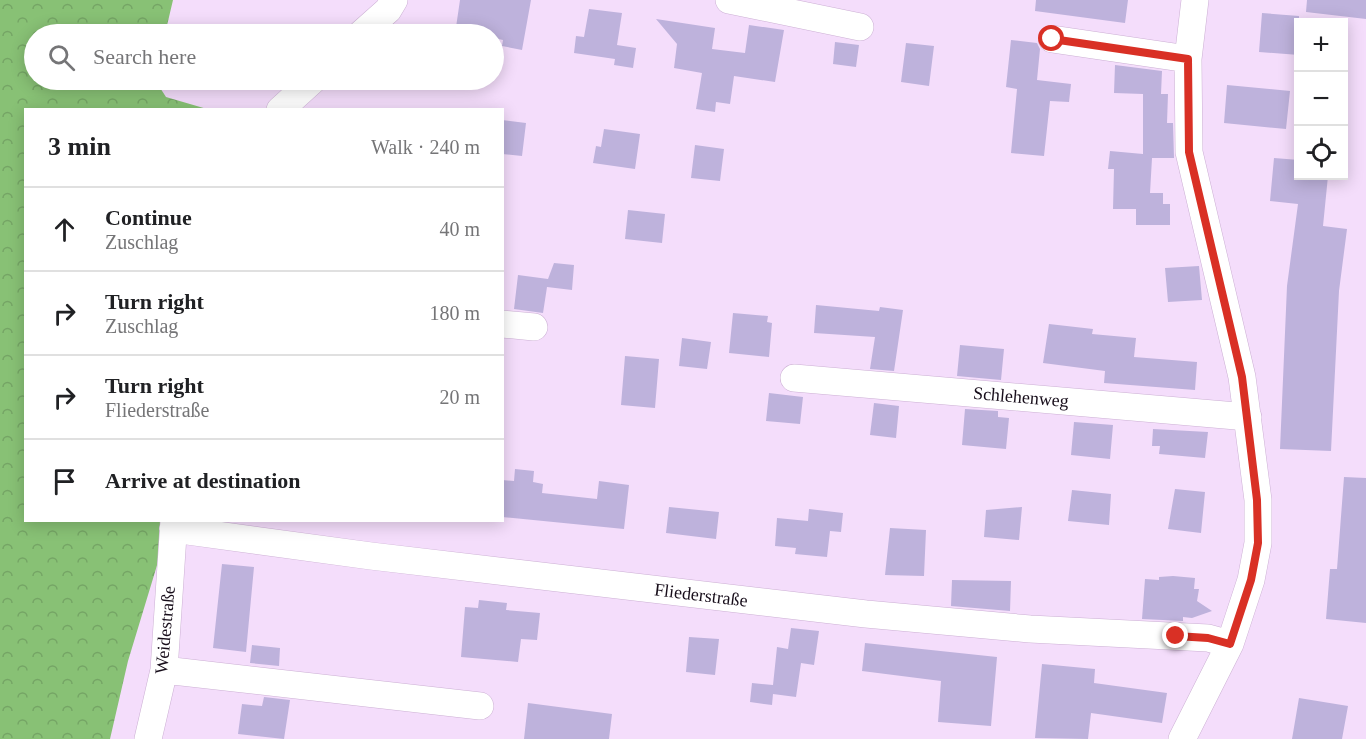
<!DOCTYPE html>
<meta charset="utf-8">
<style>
body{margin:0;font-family:Georgia,serif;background:#f6f6f6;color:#202124}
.controls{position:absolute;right:18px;top:18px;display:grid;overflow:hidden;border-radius:0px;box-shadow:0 3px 15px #0003}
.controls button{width:54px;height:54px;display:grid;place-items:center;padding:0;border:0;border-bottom:2px solid #e0e0e0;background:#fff;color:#202124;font:30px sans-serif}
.stop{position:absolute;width:18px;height:18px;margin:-14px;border:4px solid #d93025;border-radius:50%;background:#fff}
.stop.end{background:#d93025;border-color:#fff;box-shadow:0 2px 6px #0008}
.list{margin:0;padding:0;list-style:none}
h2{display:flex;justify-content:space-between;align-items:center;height:78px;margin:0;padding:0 24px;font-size:26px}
h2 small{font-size:20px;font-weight:400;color:#757577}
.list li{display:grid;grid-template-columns:39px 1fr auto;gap:18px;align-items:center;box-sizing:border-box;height:84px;padding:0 24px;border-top:2px solid #e0e0e0}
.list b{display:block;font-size:22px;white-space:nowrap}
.list p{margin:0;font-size:20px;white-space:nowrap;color:#757577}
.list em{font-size:20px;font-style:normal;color:#757577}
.icon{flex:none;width:33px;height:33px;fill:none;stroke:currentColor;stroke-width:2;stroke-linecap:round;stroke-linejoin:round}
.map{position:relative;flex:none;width:1366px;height:739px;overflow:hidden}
.search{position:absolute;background:#fff;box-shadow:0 3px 15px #0003;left:24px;top:24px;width:480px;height:66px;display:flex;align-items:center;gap:15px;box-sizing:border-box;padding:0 21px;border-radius:33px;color:#757577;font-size:22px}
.panel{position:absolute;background:#fff;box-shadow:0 3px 15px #0003;left:24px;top:108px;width:480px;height:414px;border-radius:0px}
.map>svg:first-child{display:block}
.forest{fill:url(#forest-crowns)}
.building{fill:#beb2dc}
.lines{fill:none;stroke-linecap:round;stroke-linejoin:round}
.minor-casing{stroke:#ccb0d4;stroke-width:28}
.minor{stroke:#fff;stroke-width:27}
.route{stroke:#d93025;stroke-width:8}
.labels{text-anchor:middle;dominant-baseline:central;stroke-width:4.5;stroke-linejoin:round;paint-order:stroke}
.street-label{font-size:18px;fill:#170d1a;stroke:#fff}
</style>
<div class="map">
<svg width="1366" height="739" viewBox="0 0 1366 739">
<defs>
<pattern id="forest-crowns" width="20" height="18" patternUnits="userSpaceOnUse" patternTransform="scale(1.5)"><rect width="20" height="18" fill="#88c175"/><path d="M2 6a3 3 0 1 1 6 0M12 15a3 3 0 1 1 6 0" fill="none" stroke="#75a565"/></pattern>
</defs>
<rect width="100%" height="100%" fill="#f4ddfb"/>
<path class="forest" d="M 0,0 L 173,0 L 165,34 L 34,34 L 34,80 L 155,80 L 166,97 L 207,109 L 26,110 L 26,520 L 166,521 L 165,539 L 128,661 L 110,739 L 0,739 Z"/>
<path class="building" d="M 460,0 L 531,0 L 522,50 L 502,46 L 503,40 L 494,38 L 494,34 L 455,34 Z
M 1036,0 L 1128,0 L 1125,23 L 1035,11 Z
M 1307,0 L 1366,0 L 1366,19 L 1306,12 Z
M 589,9 L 622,13 L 617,45 L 636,48 L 633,68 L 614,65 L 615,59 L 574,53 L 576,36 L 584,37 Z
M 1262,13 L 1299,16 L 1299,55 L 1259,52 Z
M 656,19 L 715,28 L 712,49 L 745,53 L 749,25 L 784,30 L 775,82 L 734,76 L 730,104 L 716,102 L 715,112 L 696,109 L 702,73 L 674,68 L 677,44 Z
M 1011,40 L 1037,43 L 1040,49 L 1037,80 L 1071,84 L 1069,102 L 1050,101 L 1044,156 L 1011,153 L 1017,89 L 1006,87 Z
M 835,42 L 859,45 L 856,67 L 833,64 Z
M 906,43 L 934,46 L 929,86 L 901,82 Z
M 1115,65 L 1162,71 L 1161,94 L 1168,94 L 1167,123 L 1173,123 L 1174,158 L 1152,158 L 1150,193 L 1163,193 L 1163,204 L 1170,204 L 1170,225 L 1136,225 L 1136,209 L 1113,209 L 1114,169 L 1108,169 L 1110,151 L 1143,154 L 1143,94 L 1114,93 Z
M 1227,85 L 1290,91 L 1286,129 L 1224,123 Z
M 502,120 L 526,123 L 522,156 L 502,154 Z
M 604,129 L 640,134 L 635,169 L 593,163 L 596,146 L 601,147 Z
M 695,145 L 724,149 L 720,181 L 691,178 Z
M 1274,158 L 1299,160 L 1299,176 L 1328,176 L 1323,226 L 1347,229 L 1339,291 L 1331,451 L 1280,449 L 1287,286 L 1298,204 L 1270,201 Z
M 628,210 L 665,214 L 662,243 L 625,239 Z
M 554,263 L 574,265 L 572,290 L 547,287 L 543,313 L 514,309 L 518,275 L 548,279 Z
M 1199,266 L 1202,300 L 1168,302 L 1165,268 Z
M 816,305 L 879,311 L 880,307 L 903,310 L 894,371 L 870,369 L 875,337 L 814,333 Z
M 733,313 L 768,316 L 767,322 L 772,323 L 769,357 L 729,353 Z
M 1049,324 L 1093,329 L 1092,334 L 1136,338 L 1134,357 L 1197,362 L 1195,390 L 1104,383 L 1105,371 L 1043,363 Z
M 682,338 L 711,342 L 707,369 L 679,366 Z
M 960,345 L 1004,349 L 1001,380 L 957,376 Z
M 625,356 L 659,359 L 655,408 L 621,405 Z
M 769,393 L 803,397 L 800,424 L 766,421 Z
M 874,403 L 899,406 L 896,438 L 870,435 Z
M 965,409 L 998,411 L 998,417 L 1009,418 L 1006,449 L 962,445 Z
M 1074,422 L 1113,425 L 1110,459 L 1071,455 Z
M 1153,429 L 1208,432 L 1205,458 L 1159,454 L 1160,446 L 1152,446 Z
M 515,469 L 534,471 L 533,482 L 543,484 L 542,493 L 597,499 L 599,481 L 629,485 L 624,529 L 502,517 L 502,480 L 514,481 Z
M 1344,477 L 1366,478 L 1366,623 L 1326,619 L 1330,569 L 1337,569 Z
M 1175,489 L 1205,492 L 1201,533 L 1168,529 Z
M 1072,490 L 1111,494 L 1109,525 L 1068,521 Z
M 669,507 L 719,512 L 716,539 L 666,533 Z
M 1022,507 L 1019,540 L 984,537 L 986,510 Z
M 809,509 L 843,513 L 841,532 L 830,531 L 827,557 L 795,554 L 796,548 L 775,546 L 777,518 L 808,521 Z
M 890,528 L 926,530 L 924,576 L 885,575 Z
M 222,564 L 254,567 L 246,652 L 213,648 Z
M 1173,576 L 1195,578 L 1194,589 L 1199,589 L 1197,601 L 1212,611 L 1192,618 L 1183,617 L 1183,621 L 1142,619 L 1145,579 L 1159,580 L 1159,577 Z
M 952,580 L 1011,581 L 1010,611 L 951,606 Z
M 479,600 L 507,603 L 506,610 L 540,613 L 537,640 L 521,639 L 518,662 L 461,657 L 465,607 L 478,608 Z
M 791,628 L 819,631 L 814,665 L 801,663 L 796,697 L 773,694 L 772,705 L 750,702 L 752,683 L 773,685 L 777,647 L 788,649 Z
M 689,637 L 719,639 L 715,675 L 686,672 Z
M 865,643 L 997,657 L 991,726 L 938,722 L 941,681 L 862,671 Z
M 252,645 L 280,648 L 279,666 L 250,663 Z
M 1042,664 L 1095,669 L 1094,683 L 1167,693 L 1162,723 L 1091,713 L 1088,739 L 1035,738 Z
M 264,697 L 290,700 L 284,739 L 238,734 L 242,704 L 262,706 Z
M 1299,698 L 1348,706 L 1342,739 L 1292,739 Z
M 528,703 L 612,714 L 609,739 L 524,739 Z"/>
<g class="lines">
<g class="minor-casing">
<path id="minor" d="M 729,0 L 860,27
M 361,34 L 388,10 L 394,0
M 1052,39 L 1188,59
M 280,110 L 313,80
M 502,324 L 534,327
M 794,378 L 1248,417
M 173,529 L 371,556 L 866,614 L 1030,629 L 1208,638 L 1230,644
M 164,670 L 480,706
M 148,739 L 164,670 L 174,520
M 1182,739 L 1230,644 L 1251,580 L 1258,543 L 1258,500 L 1242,377 L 1189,152 L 1188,59 L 1195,0"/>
</g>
<use href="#minor" class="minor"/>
</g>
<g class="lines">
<path class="route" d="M 1052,39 L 1188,59 L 1189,152 L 1242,377 L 1257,500 L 1258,543 L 1251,580 L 1230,644 L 1208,638 L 1176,636"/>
</g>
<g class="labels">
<g class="street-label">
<text transform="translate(1021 397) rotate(5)">Schlehenweg</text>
<text transform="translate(701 595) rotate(7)">Fliederstraße</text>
<text transform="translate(165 630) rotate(-85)">Weidestraße</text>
</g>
</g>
</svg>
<div class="controls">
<button>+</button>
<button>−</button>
<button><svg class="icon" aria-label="locate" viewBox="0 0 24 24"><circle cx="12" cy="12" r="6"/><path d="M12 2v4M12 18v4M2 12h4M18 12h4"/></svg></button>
</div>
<div class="stop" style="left:1052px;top:39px"></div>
<div class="stop end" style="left:1176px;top:636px"></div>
<div class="search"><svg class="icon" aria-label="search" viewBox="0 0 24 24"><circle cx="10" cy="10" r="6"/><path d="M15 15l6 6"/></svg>Search here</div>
<section class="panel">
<h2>3 min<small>Walk · 240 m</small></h2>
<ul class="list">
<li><svg class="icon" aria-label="ahead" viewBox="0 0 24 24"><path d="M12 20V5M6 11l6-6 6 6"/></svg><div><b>Continue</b><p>Zuschlag</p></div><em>40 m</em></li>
<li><svg class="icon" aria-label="right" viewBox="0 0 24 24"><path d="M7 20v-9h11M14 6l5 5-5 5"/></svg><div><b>Turn right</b><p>Zuschlag</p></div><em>180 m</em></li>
<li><svg class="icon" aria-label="right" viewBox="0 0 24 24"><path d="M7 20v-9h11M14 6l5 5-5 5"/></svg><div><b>Turn right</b><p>Fliederstraße</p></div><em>20 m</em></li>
<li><svg class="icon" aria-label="arrive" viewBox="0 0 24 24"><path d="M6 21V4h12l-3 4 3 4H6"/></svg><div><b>Arrive at destination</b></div></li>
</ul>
</section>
</div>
